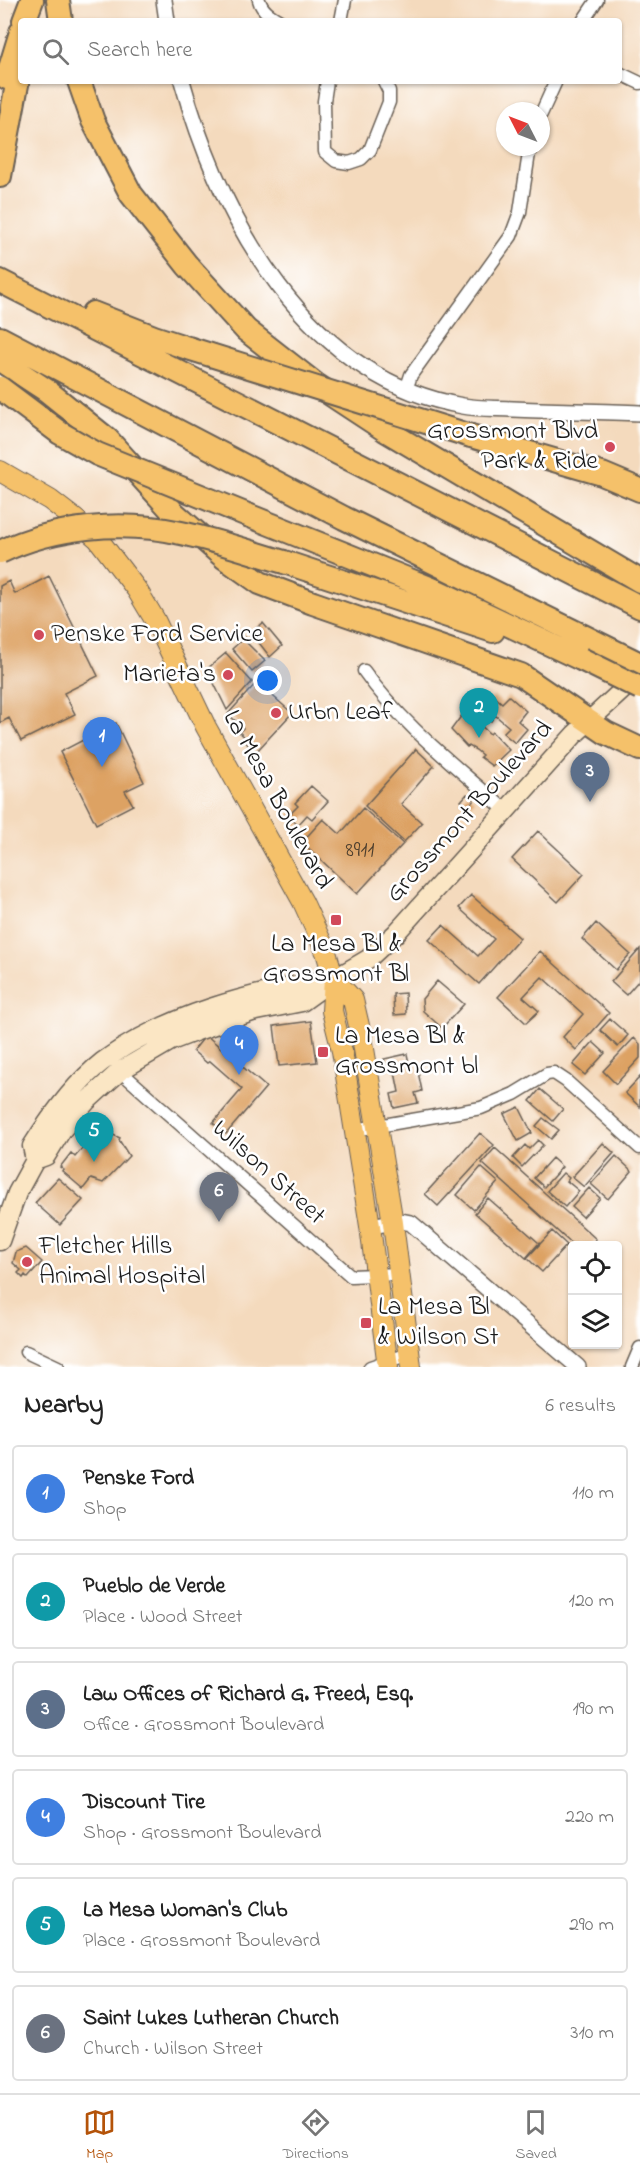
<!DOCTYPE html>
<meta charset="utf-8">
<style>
body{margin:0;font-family:"Indie Flower",sans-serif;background:#f6f6f6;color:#222}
.controls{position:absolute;right:18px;bottom:18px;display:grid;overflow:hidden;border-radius:6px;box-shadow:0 2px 4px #0004}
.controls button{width:54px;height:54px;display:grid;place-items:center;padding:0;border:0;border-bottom:2px solid #e0e0e0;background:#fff;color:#222;font:30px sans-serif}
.compass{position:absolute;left:496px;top:102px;width:54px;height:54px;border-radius:50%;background:#fff;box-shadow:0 2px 4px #0004;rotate:312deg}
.you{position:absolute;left:268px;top:681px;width:21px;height:21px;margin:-15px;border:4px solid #fff;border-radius:50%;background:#1a73e8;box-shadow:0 0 0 9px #1a73e833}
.badge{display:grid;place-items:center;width:39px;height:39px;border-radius:50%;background:#b45309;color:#fff;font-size:20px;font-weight:700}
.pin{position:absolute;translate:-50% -50px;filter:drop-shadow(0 2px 3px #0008)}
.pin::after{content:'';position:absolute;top:32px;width:21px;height:18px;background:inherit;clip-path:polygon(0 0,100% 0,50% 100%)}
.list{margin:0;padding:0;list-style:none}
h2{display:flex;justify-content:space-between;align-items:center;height:78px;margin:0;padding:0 24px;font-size:26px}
h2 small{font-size:20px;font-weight:400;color:#767676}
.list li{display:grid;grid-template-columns:39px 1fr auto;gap:18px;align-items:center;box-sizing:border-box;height:96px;margin:0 12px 12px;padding:0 12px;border:2px solid #e0e0e0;border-radius:6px}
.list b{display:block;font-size:22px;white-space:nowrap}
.list p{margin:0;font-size:20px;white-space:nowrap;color:#767676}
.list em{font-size:20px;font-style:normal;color:#767676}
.icon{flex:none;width:33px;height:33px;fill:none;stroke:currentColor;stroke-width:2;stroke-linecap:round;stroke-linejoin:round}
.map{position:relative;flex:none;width:640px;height:1367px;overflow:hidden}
.search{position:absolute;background:#fff;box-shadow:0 2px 4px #0004;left:18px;right:18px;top:18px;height:66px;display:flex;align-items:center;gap:15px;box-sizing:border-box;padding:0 21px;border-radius:6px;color:#767676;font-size:22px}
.sheet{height:726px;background:#fff}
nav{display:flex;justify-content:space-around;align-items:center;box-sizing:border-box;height:84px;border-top:2px solid #e0e0e0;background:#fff;font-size:16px;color:#767676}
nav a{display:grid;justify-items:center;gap:3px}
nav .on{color:#b45309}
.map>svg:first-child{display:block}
.building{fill:#dda263}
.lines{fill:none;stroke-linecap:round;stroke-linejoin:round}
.minor-casing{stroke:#685e54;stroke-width:15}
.tertiary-casing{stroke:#685e54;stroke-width:18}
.secondary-casing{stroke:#685e54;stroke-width:21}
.primary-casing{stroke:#685e54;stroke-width:22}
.motorway-casing{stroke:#685e54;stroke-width:26}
.minor{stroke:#fff;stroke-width:12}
.tertiary{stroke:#fff;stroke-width:15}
.secondary{stroke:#fbe6c4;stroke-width:18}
.primary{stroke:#f5c16b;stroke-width:20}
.motorway{stroke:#f5c16b;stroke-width:22}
.motorway-bridge-casing{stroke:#685e54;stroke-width:26;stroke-linecap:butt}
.motorway-bridge{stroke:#f5c16b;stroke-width:22}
.poi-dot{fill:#d1495b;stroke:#fff;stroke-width:2}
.labels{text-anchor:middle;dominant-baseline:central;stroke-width:5;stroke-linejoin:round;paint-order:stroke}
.number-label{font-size:22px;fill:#4c3e2e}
.poi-label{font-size:26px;fill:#1c1c1c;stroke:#fff;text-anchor:start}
.street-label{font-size:26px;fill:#1c1c1c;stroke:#fff}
</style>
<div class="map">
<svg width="640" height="1367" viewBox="0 0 640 1367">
<rect width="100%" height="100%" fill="#fff"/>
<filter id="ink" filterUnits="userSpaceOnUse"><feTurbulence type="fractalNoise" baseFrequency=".0167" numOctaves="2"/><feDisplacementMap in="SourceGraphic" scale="12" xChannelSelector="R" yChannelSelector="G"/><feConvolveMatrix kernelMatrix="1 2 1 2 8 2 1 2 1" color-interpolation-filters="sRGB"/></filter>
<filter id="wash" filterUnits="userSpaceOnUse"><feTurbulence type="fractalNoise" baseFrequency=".008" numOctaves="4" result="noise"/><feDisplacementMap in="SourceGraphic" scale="24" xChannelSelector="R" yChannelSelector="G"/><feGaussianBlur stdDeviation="1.35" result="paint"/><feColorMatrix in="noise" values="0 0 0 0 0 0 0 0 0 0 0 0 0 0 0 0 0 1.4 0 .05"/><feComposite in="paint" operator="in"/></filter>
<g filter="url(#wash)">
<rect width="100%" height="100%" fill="#f4dabd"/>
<g id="blocks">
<path class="building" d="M 49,576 L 98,676 L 64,693 L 75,714 L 21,741 L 9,718 L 0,723 L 0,586 L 9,581 L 15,594 Z
M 263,623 L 282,646 L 270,657 L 253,635 L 249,634 Z
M 245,637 L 247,640 L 246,642 L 265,661 L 252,672 L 232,649 Z
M 226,653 L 252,682 L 227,710 L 207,669 Z
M 257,682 L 292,713 L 256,752 L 244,741 L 246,738 L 239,732 L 243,728 L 228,714 Z
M 494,696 L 502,703 L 509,696 L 526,711 L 518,721 L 527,729 L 515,743 L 503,733 L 509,727 L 495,715 L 491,721 L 481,712 Z
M 465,711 L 490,734 L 492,732 L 509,750 L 492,766 L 480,757 L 482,755 L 476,750 L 469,746 L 467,747 L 451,730 Z
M 116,723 L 144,782 L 125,791 L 133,805 L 96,824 L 60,752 Z
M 416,749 L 434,766 L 401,804 L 422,823 L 404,842 L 365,806 Z
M 311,786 L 328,801 L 312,819 L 307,815 L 298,825 L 288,816 L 298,806 L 295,803 Z
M 467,794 L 474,800 L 468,807 L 461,801 Z
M 363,808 L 403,844 L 357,894 L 302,842 L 323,819 L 340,834 Z
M 538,831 L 584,874 L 558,902 L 512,859 Z
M 471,895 L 520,938 L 479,984 L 429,940 L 443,925 L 478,956 L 494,939 L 459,908 Z
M 596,923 L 630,954 L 616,970 L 582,939 Z
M 640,949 L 640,979 L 626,995 L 611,982 Z
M 540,951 L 609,1013 L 576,1050 L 563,1037 L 583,1014 L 542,977 L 523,997 L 539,1011 L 526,1023 L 498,997 Z
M 437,981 L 464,1004 L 442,1028 L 423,1011 L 422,999 Z
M 405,993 L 406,1014 L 394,1015 L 393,994 Z
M 610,1019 L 628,1035 L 618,1047 L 600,1030 Z
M 311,1021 L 317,1062 L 279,1066 L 274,1026 Z
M 206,1035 L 266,1087 L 226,1134 L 213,1123 L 242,1089 L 210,1061 L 207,1063 L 193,1051 Z
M 634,1038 L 640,1044 L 640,1058 L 616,1084 L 603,1071 Z
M 593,1042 L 605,1053 L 585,1075 L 573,1065 Z
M 407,1054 L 409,1063 L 416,1062 L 422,1091 L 415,1093 L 418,1103 L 394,1108 L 391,1094 L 399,1092 L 394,1067 L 386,1069 L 384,1059 Z
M 640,1077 L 640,1107 L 625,1093 Z
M 540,1089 L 563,1109 L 553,1121 L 530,1101 Z
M 519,1107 L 532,1133 L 518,1141 L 504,1114 Z
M 543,1118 L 559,1130 L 551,1139 L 536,1126 Z
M 99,1129 L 120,1138 L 119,1140 L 129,1156 L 103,1183 L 91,1179 L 83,1189 L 62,1171 L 64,1170 L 60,1167 L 71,1153 L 75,1157 Z
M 480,1133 L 494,1145 L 438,1206 L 425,1194 Z
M 538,1140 L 543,1145 L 522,1167 L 513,1158 L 525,1145 L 529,1149 Z
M 603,1143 L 614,1153 L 584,1187 L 572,1177 Z
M 495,1148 L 596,1239 L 590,1246 L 574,1246 L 482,1163 Z
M 616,1156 L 632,1171 L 608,1199 L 591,1184 Z
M 552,1158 L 562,1167 L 544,1187 L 534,1178 Z
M 481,1167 L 498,1182 L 474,1210 L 457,1195 Z
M 563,1173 L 569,1178 L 567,1181 L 579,1191 L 565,1207 L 547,1191 Z
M 58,1178 L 83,1200 L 60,1225 L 35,1203 Z
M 589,1188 L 600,1198 L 583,1217 L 572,1207 Z
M 488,1198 L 539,1243 L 526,1258 L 475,1213 Z
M 552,1231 L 567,1245 L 542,1272 L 527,1258 Z
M 26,1248 L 42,1262 L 28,1278 L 25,1275 L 23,1278 L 18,1273 L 21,1270 L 13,1263 L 16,1252 Z"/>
</g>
</g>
<g filter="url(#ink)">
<use href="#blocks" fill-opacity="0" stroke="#685e54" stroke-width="1.5"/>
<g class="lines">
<g class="minor-casing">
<path id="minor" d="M 259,0 C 262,11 271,16 280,21
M 341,21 L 345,0
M 583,21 L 597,0
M 619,73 L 640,83
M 327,81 L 324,101 L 325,152 L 336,161 L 349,163 L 361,159 L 370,150 L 389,102 L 389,91 L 384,81
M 541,114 L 556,81
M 406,390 L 411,375 L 511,236 L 520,212 L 530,147
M 364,671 C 402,725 456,766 505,810
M 120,1071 L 351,1276 L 398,1274
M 355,1130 L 481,1108 L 514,1094 L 547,1074 L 554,1073 L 566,1081 L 640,1148
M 26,1352 L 58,1367
M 370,1367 L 409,1354
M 632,1367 L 640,1348"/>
</g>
<g class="tertiary-casing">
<path id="tertiary" d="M 164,0 L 167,21
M 182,81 C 221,220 307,379 463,406 C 479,409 497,408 513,409 C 555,411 598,411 640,413
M 370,1226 L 401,1221 L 411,1223 L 578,1367"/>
</g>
<g class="secondary-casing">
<path id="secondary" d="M 35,1160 L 46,1156 L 62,1130 L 87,1101 L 120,1071 L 171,1041 L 197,1031 L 252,1012 L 302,1002 L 334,979 L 368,959 L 396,933 L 575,734 L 639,675
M 0,1241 L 17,1193 L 35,1160 L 32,1146 C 51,1116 74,1084 102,1062 C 167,1014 252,993 330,979"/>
</g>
<g class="primary-casing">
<path id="primary" d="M 0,471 L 50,500 L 76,520 L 98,539 L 137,590 L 155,620 L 206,727 L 303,902 L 326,952 L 334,979 L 353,1000 L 363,1043 L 393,1223 L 411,1367
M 334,979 L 332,1011 L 342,1051 L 370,1226 L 388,1367"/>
</g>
<g class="motorway-casing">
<path id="motorway" d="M 58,0 L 61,21
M 24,21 L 32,0
M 7,78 L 21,32
M 79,81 L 93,121 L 131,194 L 187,265 L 246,330 L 315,384 L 385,430 L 640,581
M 0,176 L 21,63
M 0,281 L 640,607
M 93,313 L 154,337 L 188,348
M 0,338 L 344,518 L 640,664
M 0,360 L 46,390 L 107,439 L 174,513 L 225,558 L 260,583 L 313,603 L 521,675 L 606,733 L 640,749
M 471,436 L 602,474 L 640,490
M 250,516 L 437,591 L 581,659
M 284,562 L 493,631"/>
</g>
<use href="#minor" class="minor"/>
<use href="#tertiary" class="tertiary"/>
<use href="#secondary" class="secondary"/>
<use href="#primary" class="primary"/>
<use href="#motorway" class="motorway"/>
<g class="motorway-bridge-casing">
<path id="motorway-bridge" d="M 188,348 L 471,436
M 0,388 L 60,433 L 97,454 L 250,516
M 0,552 C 55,526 122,520 181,533 C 216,540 250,552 284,562
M 581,659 L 640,688"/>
</g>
<use href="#motorway-bridge" class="motorway-bridge"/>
</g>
</g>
<g class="poi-dot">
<circle cx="610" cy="447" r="6"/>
<circle cx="39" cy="635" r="6"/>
<circle cx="228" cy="675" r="6"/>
<circle cx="276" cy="713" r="6"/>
<rect x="330" y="914" width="12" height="12" rx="3"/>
<rect x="317" y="1046" width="12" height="12" rx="3"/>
<circle cx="27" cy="1262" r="6"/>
<rect x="360" y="1317" width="12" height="12" rx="3"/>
</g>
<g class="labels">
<g class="number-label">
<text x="360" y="851">8911</text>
</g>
<g class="poi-label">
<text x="598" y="432" text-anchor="end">Grossmont Blvd<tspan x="598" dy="30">Park &amp; Ride</tspan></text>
<text x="51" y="635">Penske Ford Service</text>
<text x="216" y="675" text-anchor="end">Marieta's</text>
<text x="288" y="713">Urbn Leaf</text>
<text x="336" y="945" text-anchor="middle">La Mesa Bl &amp;<tspan x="336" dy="30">Grossmont Bl</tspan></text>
<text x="335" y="1037">La Mesa Bl &amp;<tspan x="335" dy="30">Grossmont bl</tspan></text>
<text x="39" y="1247">Fletcher Hills<tspan x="39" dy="30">Animal Hospital</tspan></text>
<text x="378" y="1308">La Mesa Bl<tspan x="378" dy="30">&amp; Wilson St</tspan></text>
</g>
<g class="street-label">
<text transform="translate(277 800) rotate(61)">La Mesa Boulevard</text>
<text transform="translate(470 812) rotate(-48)">Grossmont Boulevard</text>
<text transform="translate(268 1173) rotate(42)">Wilson Street</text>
</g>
</g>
</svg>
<div class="controls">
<button><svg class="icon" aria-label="locate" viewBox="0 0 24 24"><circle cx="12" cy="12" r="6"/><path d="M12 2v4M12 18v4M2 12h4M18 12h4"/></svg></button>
<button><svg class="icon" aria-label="layers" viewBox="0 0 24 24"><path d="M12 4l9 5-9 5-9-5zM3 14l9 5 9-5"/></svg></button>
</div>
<svg class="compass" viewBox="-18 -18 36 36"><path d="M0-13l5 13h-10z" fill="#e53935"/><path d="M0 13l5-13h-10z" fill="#767676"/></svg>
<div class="you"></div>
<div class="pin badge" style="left:102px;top:767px;background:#3f7fe0">1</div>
<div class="pin badge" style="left:479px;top:738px;background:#0f9aa8">2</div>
<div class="pin badge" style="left:590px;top:802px;background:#5c6f8a">3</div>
<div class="pin badge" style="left:239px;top:1075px;background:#3f7fe0">4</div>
<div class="pin badge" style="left:94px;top:1162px;background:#0f9aa8">5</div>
<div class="pin badge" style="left:219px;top:1222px;background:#6b7280">6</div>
<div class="search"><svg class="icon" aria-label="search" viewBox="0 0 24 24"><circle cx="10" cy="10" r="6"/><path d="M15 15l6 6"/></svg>Search here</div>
</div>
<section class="sheet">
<h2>Nearby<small>6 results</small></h2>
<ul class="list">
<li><span class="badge" style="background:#3f7fe0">1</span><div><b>Penske Ford</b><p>Shop</p></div><em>110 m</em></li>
<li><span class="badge" style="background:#0f9aa8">2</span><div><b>Pueblo de Verde</b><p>Place · Wood Street</p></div><em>120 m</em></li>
<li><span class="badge" style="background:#5c6f8a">3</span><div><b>Law Offices of Richard G. Freed, Esq.</b><p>Office · Grossmont Boulevard</p></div><em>190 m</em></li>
<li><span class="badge" style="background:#3f7fe0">4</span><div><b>Discount Tire</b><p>Shop · Grossmont Boulevard</p></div><em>220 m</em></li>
<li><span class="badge" style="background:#0f9aa8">5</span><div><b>La Mesa Woman's Club</b><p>Place · Grossmont Boulevard</p></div><em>290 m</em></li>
<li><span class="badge" style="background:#6b7280">6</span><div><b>Saint Lukes Lutheran Church</b><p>Church · Wilson Street</p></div><em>310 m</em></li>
</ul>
</section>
<nav>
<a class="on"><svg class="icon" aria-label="map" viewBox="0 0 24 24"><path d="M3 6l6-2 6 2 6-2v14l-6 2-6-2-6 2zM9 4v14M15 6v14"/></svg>Map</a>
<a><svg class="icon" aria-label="directions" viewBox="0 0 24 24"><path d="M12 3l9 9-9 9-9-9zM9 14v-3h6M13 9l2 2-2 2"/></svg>Directions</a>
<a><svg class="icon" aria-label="saved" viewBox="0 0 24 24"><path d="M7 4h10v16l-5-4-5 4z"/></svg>Saved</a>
</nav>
